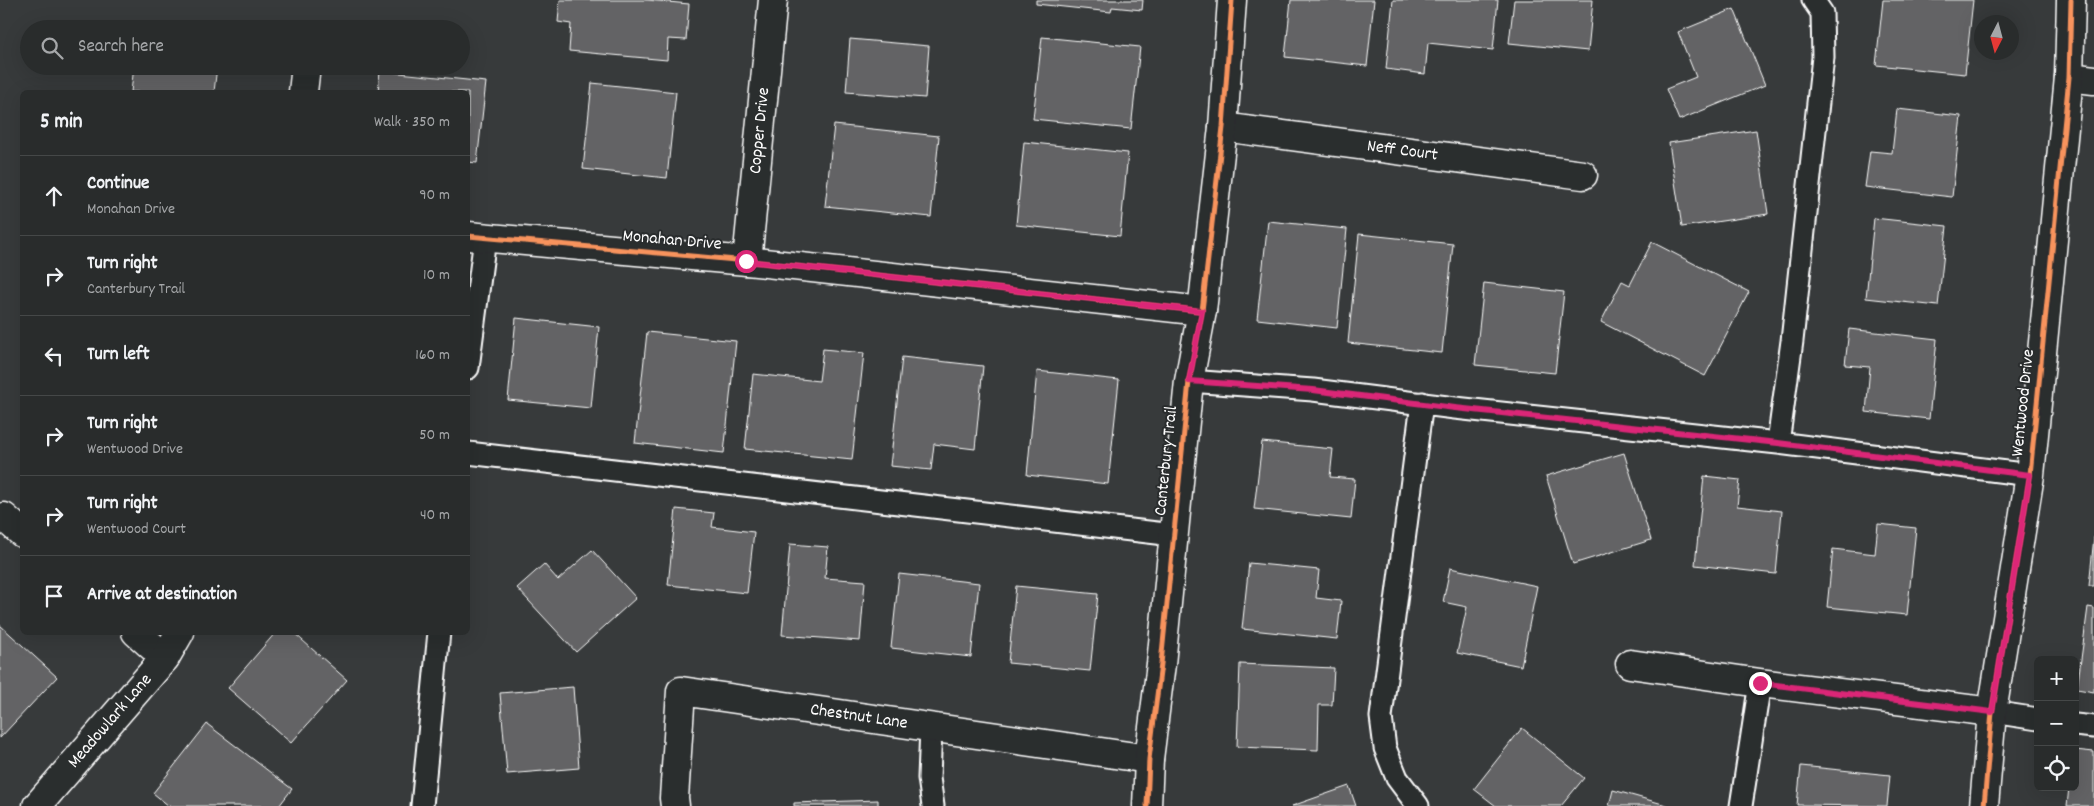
<!DOCTYPE html>
<meta charset="utf-8">
<style>
body{margin:0;font-family:Dekko,sans-serif;background:#353838;color:#f1f3f6}
.controls{position:absolute;right:15px;bottom:15px;display:grid;overflow:hidden;border-radius:8px;box-shadow:0 5px 20px #0002}
.controls button{width:45px;height:45px;display:grid;place-items:center;padding:0;border:0;border-bottom:1px solid #454848;background:#292c2c;color:#f1f3f6;font:25px sans-serif}
.compass{position:absolute;left:1974px;top:15px;width:45px;height:45px;border-radius:50%;background:#292c2c;box-shadow:0 5px 20px #0002;rotate:186deg}
.stop{position:absolute;width:15px;height:15px;margin:-11px;border:4px solid #db2777;border-radius:50%;background:#fff}
.stop.end{background:#db2777;border-color:#fff;box-shadow:0 1px 5px #0008}
.list{margin:0;padding:0;list-style:none}
h2{display:flex;justify-content:space-between;align-items:center;height:65px;margin:0;padding:0 20px;font-size:21px}
h2 small{font-size:16px;font-weight:400;color:#a5a7a9}
.list li{display:grid;grid-template-columns:32px 1fr auto;gap:15px;align-items:center;box-sizing:border-box;height:80px;padding:0 20px;border-top:1px solid #454848}
.list b{display:block;font-size:19px;white-space:nowrap}
.list p{margin:0;font-size:16px;white-space:nowrap;color:#a5a7a9}
.list em{font-size:16px;font-style:normal;color:#a5a7a9}
.icon{flex:none;width:28px;height:28px;fill:none;stroke:currentColor;stroke-width:2;stroke-linecap:round;stroke-linejoin:round}
.map{position:relative;flex:none;width:2094px;height:806px;overflow:hidden}
.search{position:absolute;background:#292c2c;box-shadow:0 5px 20px #0002;left:20px;top:20px;width:450px;height:55px;display:flex;align-items:center;gap:12px;box-sizing:border-box;padding:0 18px;border-radius:28px;color:#a5a7a9;font-size:19px}
.panel{position:absolute;background:#292c2c;box-shadow:0 5px 20px #0002;left:20px;top:90px;width:450px;height:545px;border-radius:8px}
.map>svg:first-child{display:block}
.building{fill:#636465;stroke:#fff}
.lines{fill:none;stroke-linecap:round;stroke-linejoin:round}
.lane-casing{stroke:#fff;stroke-width:25}
.street-casing{stroke:#fff;stroke-width:31}
.lane{stroke:#2a2d2e;stroke-width:21}
.street{stroke:#2a2d2e;stroke-width:28}
.cycleway-casing{stroke:#2a2d2e;stroke-width:8}
.cycleway{stroke:#f8935d;stroke-width:5}
.route{stroke:#db2777;stroke-width:6}
.labels{text-anchor:middle;dominant-baseline:central;stroke-width:4;stroke-linejoin:round;paint-order:stroke}
.street-label{font-size:18px;fill:#fff;stroke:#2a2d2e}
</style>
<div class="map">
<svg width="2094" height="806" viewBox="0 0 2094 806">
<rect width="100%" height="100%" fill="#373a3b"/>
<filter id="ink" filterUnits="userSpaceOnUse"><feTurbulence type="fractalNoise" baseFrequency=".02" numOctaves="2"/><feDisplacementMap in="SourceGraphic" scale="10" xChannelSelector="R" yChannelSelector="G"/><feConvolveMatrix kernelMatrix="1 2 1 2 8 2 1 2 1" color-interpolation-filters="sRGB"/></filter>
<g filter="url(#ink)">
<path class="building" d="M 560,0 L 647,0 L 689,4 L 686,40 L 668,39 L 667,60 L 569,51 L 571,24 L 558,22 Z
M 1036,0 L 1143,0 L 1142,10 L 1112,7 L 1111,12 L 1036,4 Z
M 1291,0 L 1374,0 L 1367,66 L 1285,57 Z
M 1393,0 L 1498,0 L 1493,50 L 1428,43 L 1425,74 L 1386,69 Z
M 1514,0 L 1593,0 L 1588,51 L 1509,43 Z
M 1883,0 L 1973,0 L 1965,74 L 1876,65 Z
M 1734,9 L 1765,85 L 1679,120 L 1666,89 L 1696,77 L 1678,32 Z
M 1042,37 L 1140,47 L 1131,129 L 1033,119 Z
M 850,39 L 929,46 L 925,98 L 846,92 Z
M 134,66 L 217,66 L 214,92 L 131,92 Z
M 380,71 L 486,82 L 477,163 L 468,162 L 468,92 L 378,92 Z
M 592,83 L 676,92 L 667,178 L 583,169 Z
M 1897,109 L 1961,116 L 1952,197 L 1865,187 L 1870,151 L 1892,153 Z
M 834,125 L 939,136 L 931,217 L 825,206 Z
M 1756,130 L 1768,214 L 1682,227 L 1669,143 Z
M 1024,142 L 1128,153 L 1120,236 L 1016,225 Z
M 1874,218 L 1947,226 L 1938,306 L 1866,298 Z
M 1268,221 L 1347,229 L 1337,328 L 1257,319 Z
M 1359,234 L 1453,244 L 1442,353 L 1348,343 Z
M 1652,242 L 1749,292 L 1705,376 L 1601,322 L 1622,281 L 1630,285 Z
M 1484,283 L 1564,292 L 1555,373 L 1475,365 Z
M 516,318 L 599,327 L 591,408 L 508,400 Z
M 1849,329 L 1937,339 L 1929,419 L 1866,412 L 1870,367 L 1845,365 Z
M 647,332 L 736,341 L 724,453 L 635,443 Z
M 823,349 L 864,353 L 852,460 L 745,449 L 753,374 L 819,381 Z
M 902,357 L 983,366 L 975,449 L 934,444 L 931,470 L 890,466 Z
M 1037,371 L 1119,380 L 1108,484 L 1027,475 Z
M 1262,442 L 1333,449 L 1330,477 L 1355,479 L 1351,519 L 1254,509 Z
M 1624,453 L 1651,540 L 1573,564 L 1546,476 Z
M 1704,476 L 1740,480 L 1737,506 L 1782,511 L 1776,574 L 1695,565 Z
M 676,509 L 714,513 L 712,527 L 754,532 L 747,593 L 668,585 Z
M 1878,524 L 1916,528 L 1907,615 L 1827,607 L 1833,549 L 1875,554 Z
M 2094,537 L 2094,586 L 2089,586 Z
M 790,544 L 828,547 L 825,578 L 865,581 L 860,641 L 782,635 Z
M 592,550 L 636,598 L 576,652 L 517,588 L 544,564 L 558,580 Z
M 1249,563 L 1319,570 L 1316,598 L 1341,601 L 1337,639 L 1242,629 Z
M 1450,568 L 1537,586 L 1521,666 L 1457,653 L 1467,607 L 1443,602 Z
M 899,574 L 979,583 L 971,657 L 891,648 Z
M 1016,586 L 1098,594 L 1090,671 L 1008,663 Z
M 2088,607 L 2094,608 L 2094,692 L 2077,689 Z
M 0,625 L 57,677 L 0,738 Z
M 276,632 L 293,632 L 347,680 L 291,743 L 228,688 Z
M 1240,664 L 1334,668 L 1332,705 L 1319,705 L 1318,750 L 1237,747 Z
M 573,687 L 579,768 L 507,774 L 500,693 Z
M 207,724 L 292,789 L 279,806 L 169,806 L 153,793 Z
M 1522,728 L 1584,778 L 1561,806 L 1496,806 L 1474,789 Z
M 2075,750 L 2094,752 L 2094,806 L 2067,806 L 2069,787 L 2075,787 Z
M 1801,766 L 1890,775 L 1887,806 L 1797,805 Z
M 1349,786 L 1356,806 L 1292,806 Z
M 1613,790 L 1670,806 L 1609,806 Z
M 878,800 L 878,806 L 794,806 L 794,803 Z"/>
<g class="lines">
<g class="lane-casing">
<path id="lane" d="M 468,368 L 485,238
M 1189,381 L 1313,390 L 1455,408 L 1778,443 L 2030,475
M 1778,443 L 1792,341 L 1823,57 L 1822,13 L 1813,0
M 468,453 L 1174,535
M 1992,712 L 2038,719
M 2075,725 L 2094,727
M 931,727 L 929,778 L 933,806
M 422,806 L 439,632
M 1418,806 L 1397,778 L 1385,748 L 1381,717 L 1422,403
M 1741,806 L 1760,683"/>
</g>
<g class="street-casing">
<g id="street">
<path d="M 2069,77 L 2094,80"/>
<path d="M 303,92 L 306,66"/>
<path id="s1" d="M 1223,127 L 1583,175"/>
<path d="M 468,236 L 747,261 L 1202,311"/>
<path id="s2" d="M 747,261 L 773,0"/>
<path d="M 4,517 L 22,533"/>
<path d="M 136,632 L 165,658"/>
<path d="M 1630,664 L 1760,683 L 1992,712"/>
<path id="s3" d="M 37,806 L 165,658 L 180,632"/>
<path id="s4" d="M 675,806 L 674,798 L 681,691 L 1149,759"/>
<path d="M 1147,806 L 1149,759 L 1161,664 L 1189,381 L 1202,311 L 1223,127 L 1232,0"/>
<path d="M 1984,806 L 1992,712 L 2030,475 L 2069,77 L 2071,0"/>
</g>
</g>
<use href="#lane" class="lane"/>
<use href="#street" class="street"/>
<g class="cycleway-casing">
<path id="cycleway" d="M 468,236 L 747,261 L 1202,311
M 1147,806 L 1149,759 L 1161,664 L 1189,381 L 1202,311 L 1223,127 L 1232,0
M 1984,806 L 1992,712 L 2030,475 L 2069,77 L 2071,0"/>
</g>
<use href="#cycleway" class="cycleway"/>
</g>
</g>
<g class="lines" filter="url(#ink)">
<path class="route" d="M 746,261 L 1202,311 L 1189,381 L 1313,390 L 1455,408 L 1778,443 L 2030,475 L 1992,712 L 1760,683"/>
</g>
<g class="labels">
<g class="street-label">
<text stroke="none"><textPath href="#s2" startOffset="131">Copper Drive</textPath></text>
<text stroke="none"><textPath href="#s1" startOffset="181">Neff Court</textPath></text>
<text transform="translate(672 241) rotate(5)">Monahan Drive</text>
<text transform="translate(2024 403) rotate(-84)">Wentwood Drive</text>
<text transform="translate(1167 461) rotate(-84)">Canterbury Trail</text>
<text stroke="none"><textPath href="#s4" startOffset="295">Chestnut Lane</textPath></text>
<text stroke="none"><textPath href="#s3" startOffset="112">Meadowlark Lane</textPath></text>
</g>
</g>
</svg>
<div class="controls">
<button>+</button>
<button>−</button>
<button><svg class="icon" aria-label="locate" viewBox="0 0 24 24"><circle cx="12" cy="12" r="6"/><path d="M12 2v4M12 18v4M2 12h4M18 12h4"/></svg></button>
</div>
<svg class="compass" viewBox="-18 -18 36 36"><path d="M0-13l5 13h-10z" fill="#e53935"/><path d="M0 13l5-13h-10z" fill="#a5a7a9"/></svg>
<div class="stop" style="left:746px;top:261px"></div>
<div class="stop end" style="left:1760px;top:683px"></div>
<div class="search"><svg class="icon" aria-label="search" viewBox="0 0 24 24"><circle cx="10" cy="10" r="6"/><path d="M15 15l6 6"/></svg>Search here</div>
<section class="panel">
<h2>5 min<small>Walk · 350 m</small></h2>
<ul class="list">
<li><svg class="icon" aria-label="ahead" viewBox="0 0 24 24"><path d="M12 20V5M6 11l6-6 6 6"/></svg><div><b>Continue</b><p>Monahan Drive</p></div><em>90 m</em></li>
<li><svg class="icon" aria-label="right" viewBox="0 0 24 24"><path d="M7 20v-9h11M14 6l5 5-5 5"/></svg><div><b>Turn right</b><p>Canterbury Trail</p></div><em>10 m</em></li>
<li><svg class="icon" aria-label="left" viewBox="0 0 24 24"><path d="M17 20v-9H6M10 6l-5 5 5 5"/></svg><div><b>Turn left</b></div><em>160 m</em></li>
<li><svg class="icon" aria-label="right" viewBox="0 0 24 24"><path d="M7 20v-9h11M14 6l5 5-5 5"/></svg><div><b>Turn right</b><p>Wentwood Drive</p></div><em>50 m</em></li>
<li><svg class="icon" aria-label="right" viewBox="0 0 24 24"><path d="M7 20v-9h11M14 6l5 5-5 5"/></svg><div><b>Turn right</b><p>Wentwood Court</p></div><em>40 m</em></li>
<li><svg class="icon" aria-label="arrive" viewBox="0 0 24 24"><path d="M6 21V4h12l-3 4 3 4H6"/></svg><div><b>Arrive at destination</b></div></li>
</ul>
</section>
</div>
